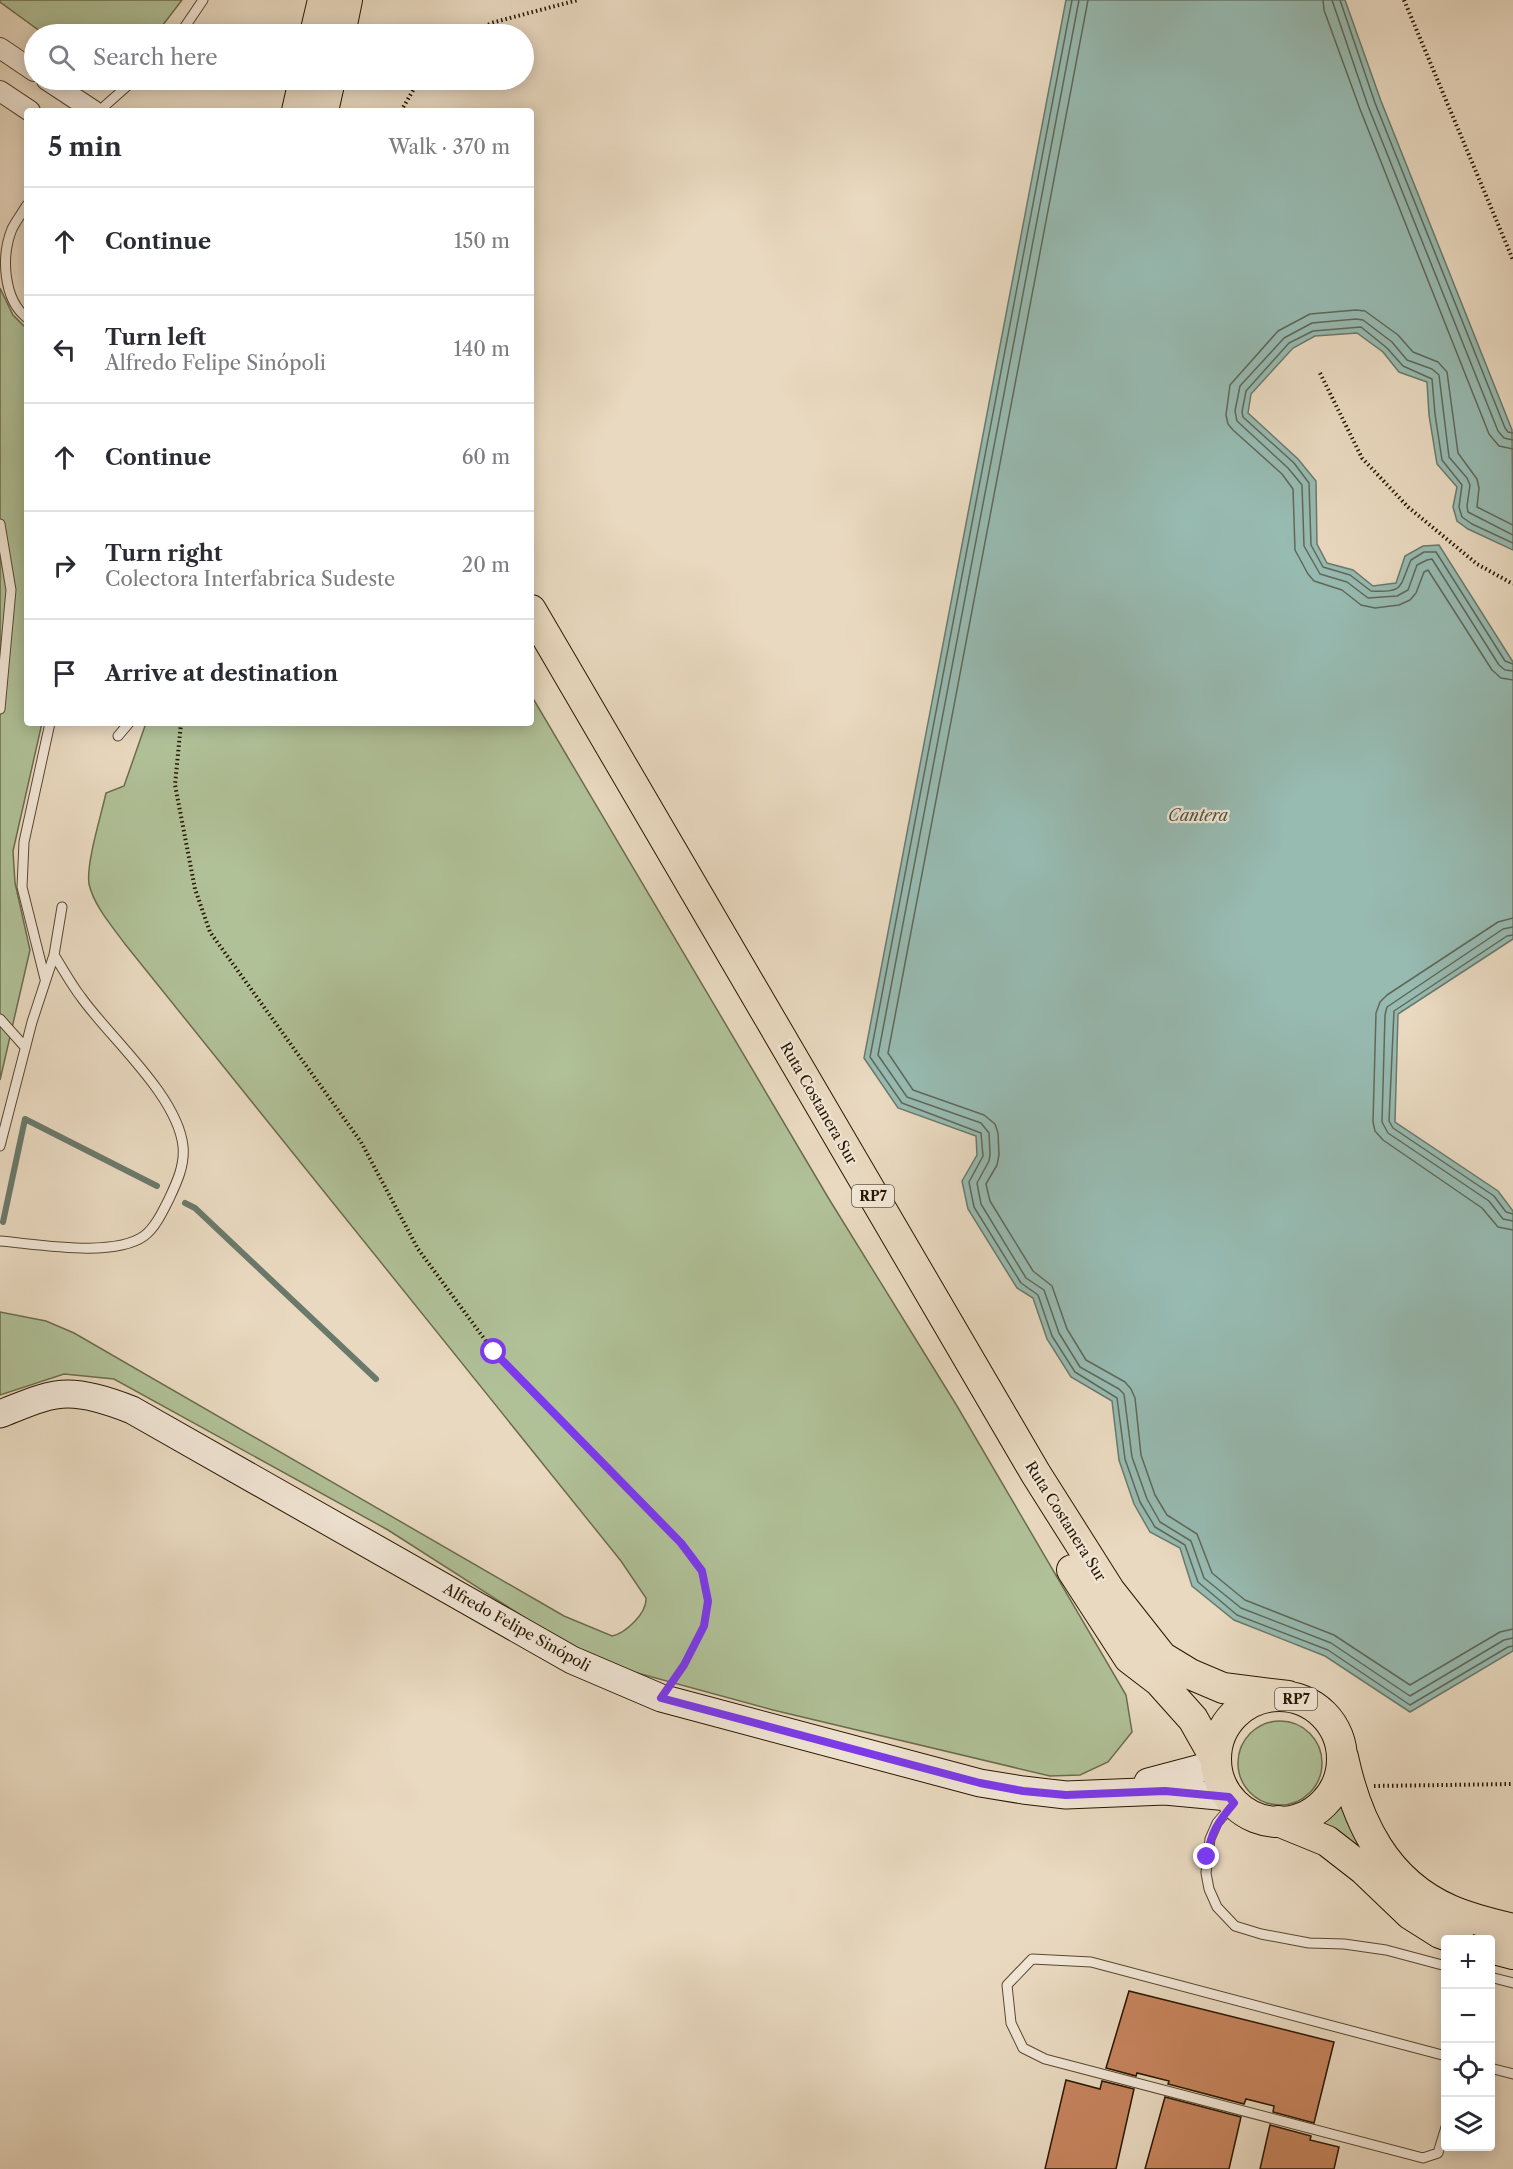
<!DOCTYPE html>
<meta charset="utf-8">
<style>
body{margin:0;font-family:"Libre Caslon Text",serif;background:#f2f2f3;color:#2b2b33}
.controls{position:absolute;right:18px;bottom:18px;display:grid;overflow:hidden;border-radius:6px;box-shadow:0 3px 15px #0003}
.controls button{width:54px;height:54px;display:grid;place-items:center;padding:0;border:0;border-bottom:2px solid #e1e1e2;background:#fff;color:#2b2b33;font:30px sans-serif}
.stop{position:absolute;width:18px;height:18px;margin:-14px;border:4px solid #7c3aed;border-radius:50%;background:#fff}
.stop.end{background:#7c3aed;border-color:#fff;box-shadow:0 2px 6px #0008}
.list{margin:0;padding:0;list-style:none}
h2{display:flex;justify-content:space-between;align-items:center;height:78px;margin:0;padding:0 24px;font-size:26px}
h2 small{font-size:20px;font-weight:400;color:#7c7c81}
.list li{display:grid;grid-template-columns:39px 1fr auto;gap:18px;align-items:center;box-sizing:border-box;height:108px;padding:0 24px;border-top:2px solid #e1e1e2}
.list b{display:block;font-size:22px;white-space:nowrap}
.list p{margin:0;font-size:20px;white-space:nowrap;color:#7c7c81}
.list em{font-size:20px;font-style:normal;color:#7c7c81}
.icon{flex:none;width:33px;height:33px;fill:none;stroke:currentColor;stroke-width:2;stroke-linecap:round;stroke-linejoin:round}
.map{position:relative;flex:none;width:1513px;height:2169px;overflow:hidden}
.search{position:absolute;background:#fff;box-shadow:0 3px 15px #0003;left:24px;top:24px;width:510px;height:66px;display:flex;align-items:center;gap:15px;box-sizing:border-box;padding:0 21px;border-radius:33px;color:#7c7c81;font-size:22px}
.panel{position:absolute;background:#fff;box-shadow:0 3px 15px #0003;left:24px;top:108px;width:510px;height:618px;border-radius:6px}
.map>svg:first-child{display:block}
.green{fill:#b0c097;stroke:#6c6c4c;stroke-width:1.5}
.water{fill:#97bab1;stroke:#6b796a;stroke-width:1.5}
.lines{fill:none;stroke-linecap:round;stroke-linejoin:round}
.shore{stroke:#606858;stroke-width:1.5}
.stream{stroke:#6b796a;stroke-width:6}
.building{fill:#c6845e;stroke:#291700;stroke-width:1.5}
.lane-casing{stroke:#594830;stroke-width:11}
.street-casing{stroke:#594830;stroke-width:22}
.secondary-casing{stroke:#291700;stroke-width:29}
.primary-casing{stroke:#291700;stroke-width:32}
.path{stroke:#291700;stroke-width:4;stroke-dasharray:1.5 3;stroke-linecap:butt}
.lane{stroke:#f1e6d6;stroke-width:9}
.street{stroke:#f1e6d6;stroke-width:20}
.secondary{stroke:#f1e6d6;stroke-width:27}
.primary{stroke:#e9d9c0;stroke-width:30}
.route{stroke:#7c3aed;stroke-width:8}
.labels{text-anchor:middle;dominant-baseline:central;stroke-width:4.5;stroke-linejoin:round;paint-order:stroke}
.shield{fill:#f1e6d6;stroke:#655540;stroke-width:1.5}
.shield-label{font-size:14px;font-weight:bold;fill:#291700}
.street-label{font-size:15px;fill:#291700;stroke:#f1e6d6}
.water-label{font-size:16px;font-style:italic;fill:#50503e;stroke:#f1e6d6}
</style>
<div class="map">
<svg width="1513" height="2169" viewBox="0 0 1513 2169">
<rect width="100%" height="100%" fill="#e9d9c0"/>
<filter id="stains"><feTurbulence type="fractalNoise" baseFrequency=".00333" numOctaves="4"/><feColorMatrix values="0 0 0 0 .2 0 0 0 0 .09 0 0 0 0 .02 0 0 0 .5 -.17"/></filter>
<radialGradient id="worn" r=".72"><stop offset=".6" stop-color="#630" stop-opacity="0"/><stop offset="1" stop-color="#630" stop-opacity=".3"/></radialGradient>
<path class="green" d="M 0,0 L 182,0 L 156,34 L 44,34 L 0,2 Z
M 0,288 L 13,315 L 27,329 L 27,723 L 42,723 L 13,851 L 15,883 L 30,950 L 0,1080 Z
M 531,695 L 829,1199 L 957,1406 L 1126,1695 L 1132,1732 L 1108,1762 L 1080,1775 L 1050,1776 L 773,1710 L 630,1671 L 566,1644 L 388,1530 L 114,1379 L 64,1374 L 0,1395 L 0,1312 L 46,1321 L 74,1333 L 564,1616 L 612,1636 C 626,1633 647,1613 646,1598 L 621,1561 L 125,944 C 112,926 94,906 89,884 C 86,863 101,816 106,793 L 124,786 L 146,723 L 531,723 Z
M1238 1763a42 42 0 1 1 84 0a42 42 0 1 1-84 0Z
M 1342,1795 L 1395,1881 L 1302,1822 C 1319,1816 1330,1809 1342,1795 Z"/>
<path class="water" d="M 1066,0 L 1345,0 L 1381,101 L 1512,430 L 1513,550 L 1468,529 L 1457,521 L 1453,507 L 1457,487 L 1437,464 L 1429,415 L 1427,382 L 1399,372 L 1383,352 L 1357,333 L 1315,336 L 1293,348 L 1251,394 L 1248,413 L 1298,459 L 1316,481 L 1317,544 L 1327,563 L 1353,570 L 1373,586 L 1396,583 L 1405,556 L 1423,546 L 1439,545 L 1513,662 L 1513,939 L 1398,1014 L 1395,1122 L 1498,1191 L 1513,1211 L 1513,1651 L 1410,1712 L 1325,1656 L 1234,1620 L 1192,1586 L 1180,1548 L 1150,1532 L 1134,1504 L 1119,1460 L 1112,1401 L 1071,1377 L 1047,1339 L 1033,1298 L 1017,1288 L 968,1209 L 962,1181 L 977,1155 L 976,1136 L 898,1108 L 864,1058 Z"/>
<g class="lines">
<path class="shore" d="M 1072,0 L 870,1057 L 902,1103 L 981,1133 L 983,1156 L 969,1182 L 974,1207 L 1021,1283 L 1038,1295 L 1052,1336 L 1075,1372 L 1117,1398 L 1125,1459 L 1140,1502 L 1155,1527 L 1185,1545 L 1198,1582 L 1237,1615 L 1328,1650 L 1410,1705 L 1508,1647 L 1513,1646
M 1079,0 L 878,1055 L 907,1097 L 981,1123 L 989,1133 L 990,1154 L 989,1161 L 977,1183 L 981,1204 L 1026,1278 L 1044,1290 L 1059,1333 L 1080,1367 L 1119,1389 L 1124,1394 L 1132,1457 L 1147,1499 L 1160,1522 L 1191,1541 L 1204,1578 L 1241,1608 L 1331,1643 L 1410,1696 L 1504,1640 L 1513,1638
M 1088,0 L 888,1053 L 913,1090 L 984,1115 L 995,1124 L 998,1133 L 999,1155 L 997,1165 L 986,1184 L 990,1201 L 1033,1271 L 1052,1286 L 1067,1329 L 1086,1360 L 1125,1382 L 1131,1389 L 1135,1398 L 1141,1455 L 1155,1495 L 1167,1515 L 1197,1534 L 1212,1573 L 1245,1600 L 1334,1635 L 1410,1685 L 1500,1632 L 1513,1629
M 1323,0 L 1324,10 L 1360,109 L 1489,434 L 1499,446 L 1513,449
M 1332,0 L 1368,106 L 1498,431 L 1504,438 L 1513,440
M 1340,0 L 1375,103 L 1505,428 L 1508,432 L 1513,433
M 1513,525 L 1477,507 L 1479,488 L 1477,479 L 1458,453 L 1447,372 L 1438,362 L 1413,352 L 1398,335 L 1365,311 L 1356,310 L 1310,314 L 1278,331 L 1230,385 L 1226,415 L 1228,424 L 1233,430 L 1282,474 L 1293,489 L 1295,550 L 1308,574 L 1314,581 L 1342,590 L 1361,605 L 1375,608 L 1399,605 L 1410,600 L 1416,593 L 1424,572 L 1428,570 L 1492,670 L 1501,678 L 1513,680
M 1513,535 L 1468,512 L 1467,506 L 1470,485 L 1467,478 L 1449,457 L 1439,375 L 1432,369 L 1407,360 L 1392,342 L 1363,320 L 1356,319 L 1312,323 L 1284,338 L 1240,386 L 1235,411 L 1237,421 L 1288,468 L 1302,485 L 1304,546 L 1320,574 L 1347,582 L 1368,598 L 1397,596 L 1408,590 L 1417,565 L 1427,560 L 1432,559 L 1499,665 L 1505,670 L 1513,671
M 1513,543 L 1472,524 L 1462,517 L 1459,507 L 1462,485 L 1442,460 L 1435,414 L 1432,379 L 1403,366 L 1387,348 L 1361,327 L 1313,331 L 1289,343 L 1246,391 L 1242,412 L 1243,417 L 1294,463 L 1309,483 L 1311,545 L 1323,567 L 1350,575 L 1371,591 C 1405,593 1399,587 1411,560 L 1424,552 L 1436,552 L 1505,661 L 1513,664
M 1513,918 L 1498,922 L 1387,995 L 1380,1002 L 1376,1013 L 1373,1122 L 1375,1131 L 1383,1140 L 1482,1208 L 1498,1227 L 1513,1230
M 1513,927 L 1503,929 L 1387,1007 L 1385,1015 L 1382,1122 L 1388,1133 L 1489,1201 L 1503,1219 L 1513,1221
M 1513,935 L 1507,936 L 1394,1011 L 1389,1121 L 1393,1128 L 1494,1196 L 1506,1212 L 1513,1214"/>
<path class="stream" d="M 185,1203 L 195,1208 L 376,1379
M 3,1222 L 25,1119 L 157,1186"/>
</g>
<path class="building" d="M 1129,1991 L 1334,2042 L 1314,2123 L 1273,2112 L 1274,2106 L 1246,2099 L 1244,2104 L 1168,2084 L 1169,2081 L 1137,2073 L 1136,2076 L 1106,2068 Z
M 1066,2080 L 1100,2089 L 1102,2081 L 1134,2089 L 1116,2169 L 1045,2169 Z
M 1165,2097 L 1241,2117 L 1229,2169 L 1145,2169 Z
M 1270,2125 L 1311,2136 L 1310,2140 L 1339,2147 L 1334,2169 L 1260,2169 Z"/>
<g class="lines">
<g class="lane-casing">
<path id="lane" d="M 180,34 L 203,0
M 99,111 L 134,80
M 27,205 C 22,213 16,221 12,229 C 1,256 3,299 27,318
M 0,524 L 11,590 L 0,709
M 118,736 L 129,723
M 45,979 L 22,887 L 24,842 L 50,723
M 0,1019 L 25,1047
M 0,1146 L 32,1022 L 54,955 L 62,907
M 0,1241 C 37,1244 113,1258 144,1236 C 155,1228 163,1211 169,1199 C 177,1182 185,1165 183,1146 C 177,1095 110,1038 81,997 C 71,984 63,969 54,955
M 1234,1803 L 1217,1823 L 1210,1839 L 1206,1873 L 1209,1889 L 1217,1907 L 1235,1926 L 1261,1934 L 1309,1943 L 1344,1944 L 1386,1950 L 1446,1966
M 1490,1977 L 1513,1983
M 1446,2056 L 1091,1962 L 1032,1959 L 1007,1985 L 1011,2023 L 1023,2048 L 1045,2059 L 1423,2158 L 1438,2153 L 1446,2127
M 1490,2068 L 1513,2074"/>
</g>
<g class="street-casing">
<path id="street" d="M 0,48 L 34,71
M 47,80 L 94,111
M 0,91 L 30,111"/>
</g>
<g class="secondary-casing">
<path id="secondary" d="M 0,1414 C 21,1406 45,1394 68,1394 C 89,1394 112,1402 132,1410 L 572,1660 L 661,1698 L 980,1783 L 1023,1790 L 1066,1795 L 1165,1791 L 1229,1797
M 1148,1782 L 1216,1764"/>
</g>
<g class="primary-casing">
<path id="primary" d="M 315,34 L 323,0
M 340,34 L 347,0
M 297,111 L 304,80
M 323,111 L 330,80
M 531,610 L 1036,1474 L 1110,1591 L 1162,1657 L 1190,1674 L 1223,1688 L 1288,1696
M 1072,1570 L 1129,1658 L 1159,1681 L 1193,1719 L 1215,1758
M1216 1759a63 63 0 1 1 126 0a63 63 0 1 1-126 0Z
M 1343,1757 C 1357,1823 1386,1882 1450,1910 C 1470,1919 1492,1924 1513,1929
M 1278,1821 L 1327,1841 L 1363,1869 L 1410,1914 L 1440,1933 L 1459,1940
M 1490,1948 L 1513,1954"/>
</g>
<path class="path" d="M 1404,0 L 1513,260
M 473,34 L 491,23 L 578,0
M 401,111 L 415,87 L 422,80
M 1320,373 L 1362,458 L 1408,507 L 1477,564 L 1513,584
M 181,723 L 175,785 L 195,889 L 210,932 L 361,1142 L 418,1249 L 494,1352 L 681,1543 L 702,1571 L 708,1601 L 704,1626 L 684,1665 L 675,1678
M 1374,1786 L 1513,1784"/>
<use href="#lane" class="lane"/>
<use href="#street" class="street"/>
<use href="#secondary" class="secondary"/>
<use href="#primary" class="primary"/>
</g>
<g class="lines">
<path class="route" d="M 494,1352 L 681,1543 L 702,1571 L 708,1601 L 704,1626 L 684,1665 L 661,1698 L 980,1783 L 1023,1791 L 1066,1795 L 1165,1791 L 1229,1797 L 1234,1803 C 1218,1822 1211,1832 1207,1857"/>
</g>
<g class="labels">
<g class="shield">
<rect x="852" y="1185" width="42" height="22" rx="4.5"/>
<rect x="1275" y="1688" width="42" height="22" rx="4.5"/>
</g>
<g class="shield-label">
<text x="873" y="1196">RP7</text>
<text x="1296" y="1699">RP7</text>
</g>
<g class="street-label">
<text transform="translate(819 1103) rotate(60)">Ruta Costanera Sur</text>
<text transform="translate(1066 1521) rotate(58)">Ruta Costanera Sur</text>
<text transform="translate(517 1627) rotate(29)">Alfredo Felipe Sinópoli</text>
</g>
<g class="water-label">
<text x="1198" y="815">Cantera</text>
</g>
</g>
<rect width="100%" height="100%" filter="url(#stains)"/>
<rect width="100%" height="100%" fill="url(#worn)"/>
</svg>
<div class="controls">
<button>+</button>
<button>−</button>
<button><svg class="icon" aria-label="locate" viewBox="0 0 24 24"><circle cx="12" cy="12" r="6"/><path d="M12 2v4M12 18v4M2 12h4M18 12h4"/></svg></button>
<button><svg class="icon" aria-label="layers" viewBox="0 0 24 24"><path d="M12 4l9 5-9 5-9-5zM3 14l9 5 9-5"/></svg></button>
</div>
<div class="stop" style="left:494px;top:1352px"></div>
<div class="stop end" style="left:1207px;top:1857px"></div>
<div class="search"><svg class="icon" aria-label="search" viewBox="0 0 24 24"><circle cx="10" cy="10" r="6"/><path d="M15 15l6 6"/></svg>Search here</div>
<section class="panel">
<h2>5 min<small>Walk · 370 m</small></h2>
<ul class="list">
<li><svg class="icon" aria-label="ahead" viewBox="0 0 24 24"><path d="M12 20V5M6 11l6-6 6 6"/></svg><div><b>Continue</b></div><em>150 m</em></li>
<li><svg class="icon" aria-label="left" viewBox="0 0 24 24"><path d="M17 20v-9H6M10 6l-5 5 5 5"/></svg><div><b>Turn left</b><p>Alfredo Felipe Sinópoli</p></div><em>140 m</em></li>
<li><svg class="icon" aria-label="ahead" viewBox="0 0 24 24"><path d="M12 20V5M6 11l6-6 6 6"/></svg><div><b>Continue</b></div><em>60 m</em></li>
<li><svg class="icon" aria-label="right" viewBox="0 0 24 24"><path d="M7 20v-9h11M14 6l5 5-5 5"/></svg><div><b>Turn right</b><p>Colectora Interfabrica Sudeste</p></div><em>20 m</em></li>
<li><svg class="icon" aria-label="arrive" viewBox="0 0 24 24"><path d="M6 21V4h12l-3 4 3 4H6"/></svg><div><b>Arrive at destination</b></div></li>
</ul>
</section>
</div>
